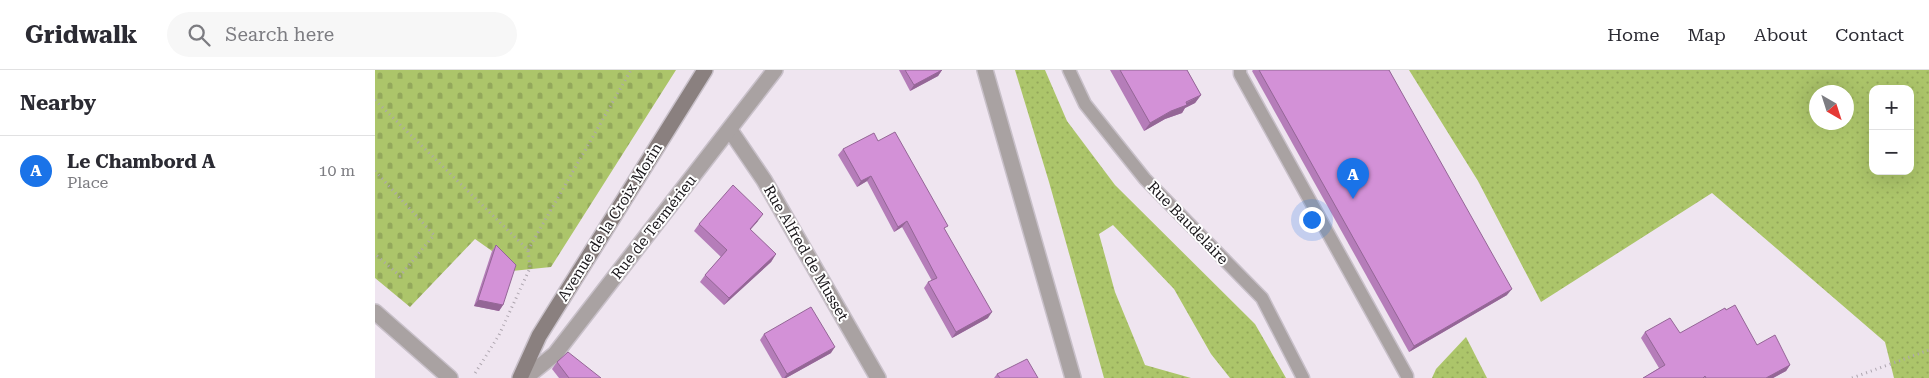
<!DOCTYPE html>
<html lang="en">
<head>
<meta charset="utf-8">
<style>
  body { margin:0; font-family:"Roboto Serif",serif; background:#f7f7f7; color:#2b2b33 }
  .controls { position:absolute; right:15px; top:15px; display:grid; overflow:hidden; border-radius:10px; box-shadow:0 5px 20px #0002 }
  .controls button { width:45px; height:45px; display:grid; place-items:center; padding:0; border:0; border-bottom:1px solid #e1e1e2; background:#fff; color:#2b2b33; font:25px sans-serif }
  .compass { position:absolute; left:1434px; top:15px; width:45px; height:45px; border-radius:50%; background:#fff; box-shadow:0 5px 20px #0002; rotate:141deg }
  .you { position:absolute; left:936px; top:149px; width:18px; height:18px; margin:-12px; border:4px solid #fff; border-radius:50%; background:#1a73e8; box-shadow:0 0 0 8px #1a73e833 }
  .badge { display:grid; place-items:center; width:32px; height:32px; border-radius:50%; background:#1a73e8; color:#fff; font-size:16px; font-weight:700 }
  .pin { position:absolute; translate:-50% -41px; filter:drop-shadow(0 1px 2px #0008) }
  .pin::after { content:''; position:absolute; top:26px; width:18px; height:15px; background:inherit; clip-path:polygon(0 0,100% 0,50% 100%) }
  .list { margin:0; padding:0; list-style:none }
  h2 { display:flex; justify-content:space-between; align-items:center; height:65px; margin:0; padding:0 20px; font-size:21px }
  h2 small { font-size:16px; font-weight:400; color:#7c7c81 }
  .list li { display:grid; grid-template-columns:32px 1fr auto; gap:15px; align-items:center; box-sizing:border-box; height:70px; padding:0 20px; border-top:1px solid #e1e1e2 }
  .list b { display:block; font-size:19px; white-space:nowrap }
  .list p { margin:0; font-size:16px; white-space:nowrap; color:#7c7c81 }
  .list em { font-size:16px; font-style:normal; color:#7c7c81 }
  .icon { flex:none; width:28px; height:28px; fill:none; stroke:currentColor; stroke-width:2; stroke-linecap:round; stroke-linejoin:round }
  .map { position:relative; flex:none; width:1554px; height:308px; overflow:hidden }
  header { display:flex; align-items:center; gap:30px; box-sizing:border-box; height:70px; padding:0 25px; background:#fff; border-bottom:1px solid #e1e1e2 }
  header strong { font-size:24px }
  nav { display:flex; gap:28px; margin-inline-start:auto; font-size:18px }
  .search { width:350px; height:45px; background:#f7f7f7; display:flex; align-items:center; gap:12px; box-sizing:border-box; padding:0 18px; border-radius:28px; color:#7c7c81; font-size:19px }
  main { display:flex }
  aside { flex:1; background:#fff }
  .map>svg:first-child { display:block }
  .grass { fill:url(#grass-dots); fill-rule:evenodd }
  .cemetery { fill:url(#cemetery-stones) }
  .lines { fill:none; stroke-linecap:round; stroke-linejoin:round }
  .service-casing { stroke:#c8c0c9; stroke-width:15 }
  .minor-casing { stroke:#c8c0c9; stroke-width:18 }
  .secondary-casing { stroke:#c8c0c9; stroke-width:18 }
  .path { stroke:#aea6af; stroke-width:3; stroke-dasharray:1 4; stroke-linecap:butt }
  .service { stroke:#a9a2a2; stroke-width:12 }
  .minor { stroke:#a9a2a2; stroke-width:15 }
  .secondary { stroke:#8a807f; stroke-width:15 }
  .wall { fill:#b57db9 }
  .shaded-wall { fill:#946696 }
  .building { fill:#d391d7; stroke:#946696 }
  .labels { text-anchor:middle; stroke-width:4; stroke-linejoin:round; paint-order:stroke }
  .street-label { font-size:15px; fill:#181519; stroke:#fff }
</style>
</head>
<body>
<header>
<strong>Gridwalk</strong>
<div class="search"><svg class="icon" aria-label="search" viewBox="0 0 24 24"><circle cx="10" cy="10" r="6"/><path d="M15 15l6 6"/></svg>Search here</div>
<nav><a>Home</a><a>Map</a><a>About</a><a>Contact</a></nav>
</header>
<main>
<aside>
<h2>Nearby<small></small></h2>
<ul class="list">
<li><span class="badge">A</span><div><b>Le Chambord A</b><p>Place</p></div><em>10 m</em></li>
</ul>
</aside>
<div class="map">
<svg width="1554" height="308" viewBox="0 0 1554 308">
  <defs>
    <pattern id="grass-dots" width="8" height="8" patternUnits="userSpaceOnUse" patternTransform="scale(1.25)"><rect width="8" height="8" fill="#acc56a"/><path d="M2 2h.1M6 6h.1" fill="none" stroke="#93a85b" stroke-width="1.8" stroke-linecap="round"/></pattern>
    <pattern id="cemetery-stones" width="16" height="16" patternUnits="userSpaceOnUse" patternTransform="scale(1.25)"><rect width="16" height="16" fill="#acc56a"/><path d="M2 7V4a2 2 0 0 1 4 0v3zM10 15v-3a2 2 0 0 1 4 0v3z" fill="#93a85b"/></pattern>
  </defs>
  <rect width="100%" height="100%" fill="#efe5f0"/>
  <g class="grass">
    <polygon points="640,0 670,0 692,51 740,115 880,254 911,308 855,308 836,284 799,219 738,155 724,164 740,222 770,295 816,308 729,308 674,112"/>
    <path d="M 1034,0 L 1554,0 L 1554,308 L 1519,308 L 1510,272 L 1337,123 L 1166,232 L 1103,111 ZM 1498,19 L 1535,19 L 1535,101 L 1498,101 ZM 1472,22 L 1472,52 L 1442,52 L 1442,22 Z"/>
    <polygon points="1091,267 1112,308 1057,308 1061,299"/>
  </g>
  <polygon class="cemetery" points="0,0 301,0 176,197 137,201 117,181 100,169 35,237 0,208"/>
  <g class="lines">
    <g class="service-casing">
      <g id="service">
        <polyline points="694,0 710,34 770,109 887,228 928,308"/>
        <polyline points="865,0 865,4 1032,306 1032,308"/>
      </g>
    </g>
    <g class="minor-casing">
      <g id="minor">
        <polyline points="610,0 698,308"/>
        <polyline points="355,60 389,110 503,308"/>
        <polyline points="0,242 75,308"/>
        <polyline points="150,308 180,284 400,0"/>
      </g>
    </g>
    <g class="secondary-casing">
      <polyline id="secondary" points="145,308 164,266 330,0"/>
    </g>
    <g class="path">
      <polyline points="0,30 153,180 155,198 124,265 99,305"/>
      <polyline points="0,101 59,165 25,206 0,184"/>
      <polyline points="153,180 256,0"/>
      <polyline points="1477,308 1554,280"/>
    </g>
    <use href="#service" class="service"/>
    <use href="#minor" class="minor"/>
    <use href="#secondary" class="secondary"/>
  </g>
  <g class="wall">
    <polygon points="524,0 567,0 563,6 535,21"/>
    <polygon points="735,0 812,0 826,25 820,33 810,38 807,43 790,49 769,61"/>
    <polygon points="878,0 1014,0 1132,225 1034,282 877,1"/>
    <polygon points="503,71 570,160 613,248 577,268 549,218 553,212 557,211 527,157 519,162 492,111 482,117 463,85 468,79"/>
    <polygon points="383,151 375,160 401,184 396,192 349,235 325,212 330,205 346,187 319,161 324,154"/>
    <polygon points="121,175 128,235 124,241 99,236 117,181"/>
    <polygon points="1270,262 1305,263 1382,275 1415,295 1411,301 1398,308 1268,308 1284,298 1266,268"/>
    <polygon points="389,264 456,283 411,308 407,308 385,270"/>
    <polygon points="182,292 226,308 184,308 177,299"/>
    <polygon points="622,304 663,308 619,308"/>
  </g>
  <g class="shaded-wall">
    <polygon points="567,0 563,6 535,21 539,15"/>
    <polygon points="826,25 820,33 810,38 807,43 790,49 769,61 775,53"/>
    <polygon points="496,106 492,111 482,117 486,111"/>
    <polygon points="388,144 383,151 369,167 375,159"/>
    <polygon points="532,151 527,157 519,162 523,157"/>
    <polygon points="401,184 396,192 349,235 354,228"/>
    <polygon points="1137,219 1132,225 1034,282 1039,276"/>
    <polygon points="103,230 128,235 124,241 99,236"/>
    <polygon points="617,242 613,248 577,268 581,262"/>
    <polygon points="460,277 456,283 411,308 409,308 412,304"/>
    <polygon points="1415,295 1411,301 1398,308 1391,308"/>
  </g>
  <g class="building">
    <polygon points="530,0 567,0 539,15"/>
    <polygon points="745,0 812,0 826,25 811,32 812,35 796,41 775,53"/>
    <polygon points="884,0 1014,0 1137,219 1039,276"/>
    <polygon points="520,62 573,156 569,158 617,242 581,262 553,212 562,208 532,151 523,157 496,106 486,111 468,79 499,63 503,71"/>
    <polygon points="358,115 388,144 375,159 401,184 354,228 330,205 352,180 324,154"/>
    <polygon points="121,175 141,195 128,235 103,230"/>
    <polygon points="1360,235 1382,275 1400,265 1415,295 1391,308 1331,308 1330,306 1328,308 1268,308 1290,295 1270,262 1295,248 1305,263 1350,238 1351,240"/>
    <polygon points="436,237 460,277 412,304 389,264"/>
    <polygon points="193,282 226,308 194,308 182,292"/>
    <polygon points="652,289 663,308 625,308 622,304"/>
  </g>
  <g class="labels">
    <g class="street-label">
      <text transform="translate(235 152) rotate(-58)" y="5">Avenue de la Croix Morin</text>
      <text transform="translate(813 153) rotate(46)" y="5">Rue Baudelaire</text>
      <text transform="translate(279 157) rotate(-52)" y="5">Rue de Termérieu</text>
      <text transform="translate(431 183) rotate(60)" y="5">Rue Alfred de Musset</text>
    </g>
  </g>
</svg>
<div class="controls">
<button>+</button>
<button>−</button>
</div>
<svg class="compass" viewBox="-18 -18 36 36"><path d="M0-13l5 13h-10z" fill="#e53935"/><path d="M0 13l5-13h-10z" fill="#7c7c81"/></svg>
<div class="you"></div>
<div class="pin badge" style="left:978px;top:129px">A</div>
</div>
</main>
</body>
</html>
